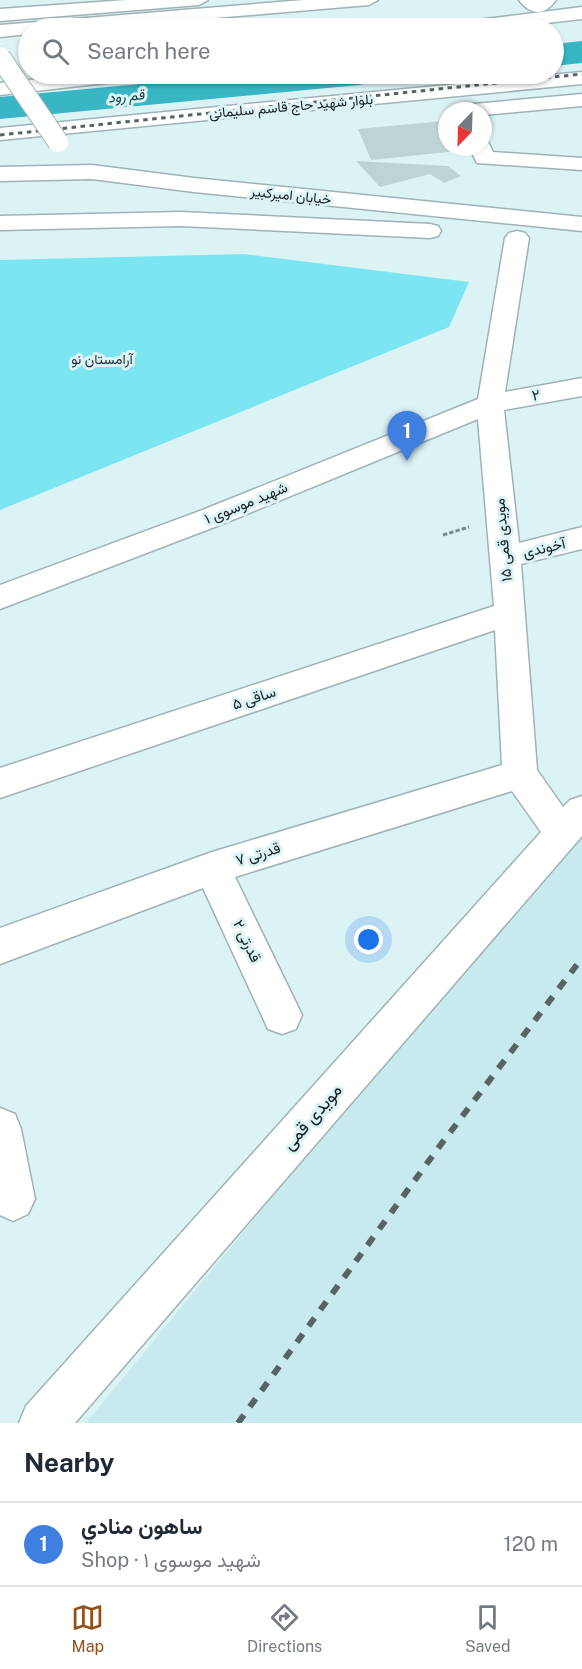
<!DOCTYPE html>
<html lang="en">
<head>
<meta charset="utf-8">
<style>
  body { margin:0; font-family:"Public Sans",Vazirmatn,sans-serif; background:#f6f6f7; color:#1f2937 }
  .compass { position:absolute; left:438px; top:102px; width:54px; height:54px; border-radius:50%; background:#fff; box-shadow:0 2px 4px #0004; rotate:203deg }
  .you { position:absolute; left:369px; top:940px; width:21px; height:21px; margin:-15px; border:4px solid #fff; border-radius:50%; background:#1a73e8; box-shadow:0 0 0 9px #1a73e833 }
  .badge { display:grid; place-items:center; width:39px; height:39px; border-radius:50%; background:#91501a; color:#fff; font-size:20px; font-weight:700 }
  .pin { position:absolute; translate:-50% -50px; filter:drop-shadow(0 2px 3px #0008) }
  .pin::after { content:''; position:absolute; top:32px; width:21px; height:18px; background:inherit; clip-path:polygon(0 0,100% 0,50% 100%) }
  .list { margin:0; padding:0; list-style:none }
  h2 { display:flex; justify-content:space-between; align-items:center; height:78px; margin:0; padding:0 24px; font-size:26px }
  h2 small { font-size:20px; font-weight:400; color:#747a83 }
  .list li { display:grid; grid-template-columns:39px 1fr auto; gap:18px; align-items:center; box-sizing:border-box; height:84px; padding:0 24px; border-top:2px solid #e0e1e3 }
  .list b { display:block; font-size:22px; white-space:nowrap }
  .list p { margin:0; font-size:20px; white-space:nowrap; color:#747a83 }
  .list em { font-size:20px; font-style:normal; color:#747a83 }
  .icon { flex:none; width:33px; height:33px; fill:none; stroke:currentColor; stroke-width:2; stroke-linecap:round; stroke-linejoin:round }
  .map { position:relative; flex:none; width:582px; height:1423px; overflow:hidden }
  .search { position:absolute; background:#fff; box-shadow:0 2px 4px #0004; left:18px; right:18px; top:18px; height:66px; display:flex; align-items:center; gap:15px; box-sizing:border-box; padding:0 21px; border-radius:33px; color:#747a83; font-size:22px }
  .sheet { height:162px; background:#fff }
  nav { display:flex; justify-content:space-around; align-items:center; box-sizing:border-box; height:84px; border-top:2px solid #e0e1e3; background:#fff; font-size:16px; color:#747a83 }
  nav a { display:grid; justify-items:center; gap:3px }
  nav .on { color:#91501a }
  .map>svg:first-child { display:block }
  .built { fill:#c8e9ed }
  .green { fill:#7ce5f2 }
  .lines { fill:none; stroke-linecap:round; stroke-linejoin:round }
  .river { fill:#38b6c4; fill-rule:evenodd }
  .building { fill:#bdd3d6 }
  .minor-casing { stroke:#9eb3b6; stroke-width:3 }
  .major-casing { stroke:#9eb3b6; stroke-width:3 }
  .path { stroke:#7b8b8d; stroke-width:3; stroke-dasharray:4.5 2; stroke-linecap:butt }
  .minor { fill:#fff; fill-rule:evenodd }
  .major { fill:#fff; fill-rule:evenodd }
  .rail-far1 { stroke:#576365; stroke-width:3; stroke-dasharray:4.5 4.5; stroke-linecap:butt }
  .rail { stroke:#576365; stroke-width:6; stroke-dasharray:10 10; stroke-linecap:butt }
  .major-bridge-casing { stroke:#9eb3b6; stroke-width:22; stroke-linecap:butt }
  .major-bridge { stroke:#fff; stroke-width:20 }
  .labels { text-anchor:middle; stroke-width:6; stroke-linejoin:round; paint-order:stroke }
  .far-water-label { font-size:14px; font-style:italic; fill:#003a40; stroke:#dcf3f6 }
  .far-street-label { font-size:14px; fill:#171f20; stroke:#dcf3f6 }
  .far-park-label { font-size:14px; fill:#1c3134; stroke:#dcf3f6 }
  .street-label { font-size:15px; fill:#171f20; stroke:#dcf3f6 }
  .near-street-label { font-size:18px; fill:#171f20; stroke:#dcf3f6 }
</style>
</head>
<body>
<div class="map">
<svg width="582" height="1423" viewBox="0 0 582 1423">
  <rect width="100%" height="100%" fill="#dcf3f6"/>
  <polygon class="built" points="582,838 582,1423 86,1423 488,934"/>
  <polygon class="green" points="243,254 469,282 449,327 0,510 0,260"/>
  <g class="lines">
    <g class="river">
      <polygon points="582,41 582,63 554,66 554,44"/>
      <polygon points="247,74 377,74 372,82 359,85 0,119 0,97"/>
    </g>
  </g>
  <g class="building">
    <polygon points="443,121 447,129 447,147 456,147 458,151 371,160 358,129"/>
    <polygon points="356,161 448,166 461,176 444,183 430,174 380,187"/>
  </g>
  <g class="lines">
    <g class="minor-casing">
      <g id="minor">
        <polygon points="304,0 378,0 369,5 96,28 28,28 28,34 0,37 0,25"/>
        <path d="M 519,0 L 556,0 C 545,16 531,16 519,0 Z"/>
        <polygon points="582,94 582,106 483,115 483,111 453,111 456,107 463,105"/>
        <polygon points="483,141 488,142 493,152 582,158 582,170 477,163 469,147 483,147"/>
        <polygon points="517,231 525,233 529,238 505,392 582,378 582,396 504,410 519,543 582,527 582,549 521,564 537,770 563,807 570,800 582,796 582,836 75,1423 19,1423 26,1406 541,832 512,791 235,877 302,1015 296,1029 282,1034 268,1029 203,888 0,964 0,928 212,852 502,765 495,630 0,798 0,768 494,606 478,419 225,523 0,609 0,585 205,509 478,399 505,238 509,233"/>
        <polygon points="0,1108 15,1114 21,1129 35,1199 28,1214 13,1221 0,1215"/>
      </g>
    </g>
    <g class="major-casing">
      <g id="major">
        <polygon points="126,0 208,0 199,5 0,21 0,9"/>
        <polygon points="582,7 582,19 503,28 453,28 462,22"/>
        <polygon points="582,72 582,84 0,140 0,128"/>
        <polygon points="84,74 142,74 132,80 0,95 0,83"/>
        <polygon points="92,165 194,178 582,217 582,231 194,192 92,179 0,181 0,167"/>
        <polygon points="181,212 430,224 438,226 441,231 438,236 430,238 181,226 0,230 0,216"/>
      </g>
    </g>
    <polyline class="path" points="443,535 469,527"/>
    <use href="#minor" class="minor"/>
    <use href="#major" class="major"/>
    <polyline class="rail-far1" points="0,135 582,74"/>
    <polyline class="rail" points="238,1423 439,1147 582,958"/>
    <g class="major-bridge-casing">
      <polyline id="major-bridge" points="0,57 58,142"/>
    </g>
    <use href="#major-bridge" class="major-bridge"/>
  </g>
  <g class="labels">
    <g class="far-water-label">
      <text transform="translate(126 96) rotate(-6)" y="5">قم رود</text>
    </g>
    <g class="far-street-label">
      <text transform="translate(291 106) rotate(-5)" y="5">بلوار شهید حاج قاسم سلیمانی</text>
      <text transform="translate(291 195) rotate(6)" y="5">خیابان امیرکبیر</text>
    </g>
    <g class="far-park-label">
      <text x="102" y="364">آرامستان نو</text>
    </g>
    <g class="street-label">
      <text transform="translate(536 395) rotate(-11)" y="5">۲</text>
      <text transform="translate(246 503) rotate(-22)" y="5">شهید موسوی ۱</text>
      <text transform="translate(503 540) rotate(-95)" y="5">مویدی قمی ۱۵</text>
      <text transform="translate(544 548) rotate(-13)" y="5">آخوندی</text>
      <text transform="translate(254 698) rotate(-18)" y="5">ساقی ۵</text>
      <text transform="translate(258 854) rotate(-17)" y="5">قدرتی ۷</text>
      <text transform="translate(247 941) rotate(64)" y="5">قدرتی ۲</text>
    </g>
    <g class="near-street-label">
      <text transform="translate(312 1117) rotate(-49)" y="6">مویدی قمی</text>
    </g>
  </g>
</svg>
<svg class="compass" viewBox="-18 -18 36 36"><path d="M0-13l5 13h-10z" fill="#e53935"/><path d="M0 13l5-13h-10z" fill="#747a83"/></svg>
<div class="you"></div>
<div class="pin badge" style="left:407px;top:461px;background:#3f7fe0">1</div>
<div class="search"><svg class="icon" aria-label="search" viewBox="0 0 24 24"><circle cx="10" cy="10" r="6"/><path d="M15 15l6 6"/></svg>Search here</div>
</div>
<section class="sheet">
<h2>Nearby<small></small></h2>
<ul class="list">
<li><span class="badge" style="background:#3f7fe0">1</span><div><b>ساهون منادي</b><p>Shop · شهید موسوی ۱</p></div><em>120 m</em></li>
</ul>
</section>
<nav>
<a class="on"><svg class="icon" aria-label="map" viewBox="0 0 24 24"><path d="M3 6l6-2 6 2 6-2v14l-6 2-6-2-6 2zM9 4v14M15 6v14"/></svg>Map</a>
<a><svg class="icon" aria-label="directions" viewBox="0 0 24 24"><path d="M12 3l9 9-9 9-9-9zM9 14v-3h6M13 9l2 2-2 2"/></svg>Directions</a>
<a><svg class="icon" aria-label="saved" viewBox="0 0 24 24"><path d="M7 4h10v16l-5-4-5 4z"/></svg>Saved</a>
</nav>
</body>
</html>
